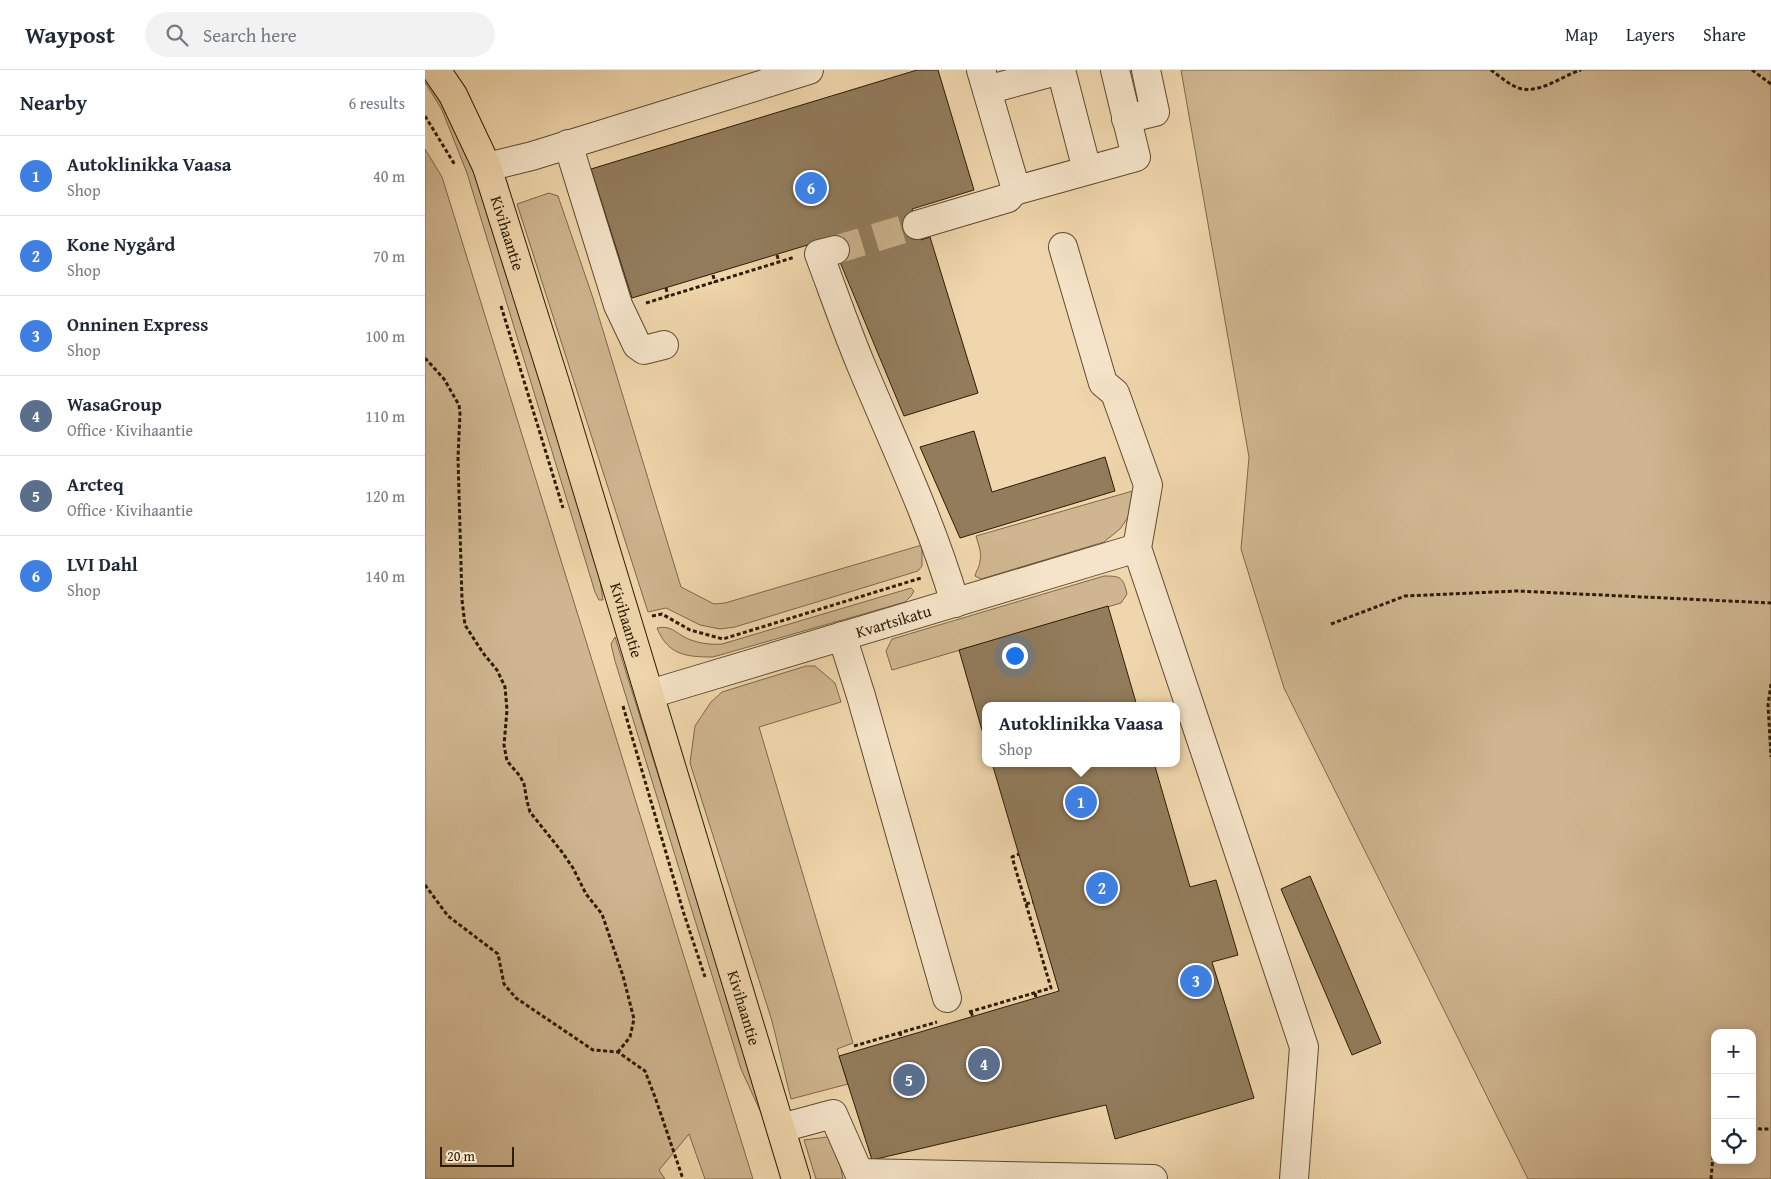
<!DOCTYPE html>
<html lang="en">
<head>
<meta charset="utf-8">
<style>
  body { margin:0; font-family:"Gentium Book Plus",serif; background:#f2f2f3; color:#1f2937 }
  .controls { position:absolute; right:15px; bottom:15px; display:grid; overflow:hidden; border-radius:10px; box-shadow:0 2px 12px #0003 }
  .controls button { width:45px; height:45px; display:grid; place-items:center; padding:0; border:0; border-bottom:1px solid #e0e1e3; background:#fff; color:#1f2937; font:25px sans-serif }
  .scale { position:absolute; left:15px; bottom:12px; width:74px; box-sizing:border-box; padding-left:5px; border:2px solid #2c1b05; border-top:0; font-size:14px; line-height:18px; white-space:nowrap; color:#2c1b05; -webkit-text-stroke:4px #f5e4c9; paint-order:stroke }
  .you { position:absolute; left:589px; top:585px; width:18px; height:18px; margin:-12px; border:4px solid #fff; border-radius:50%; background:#1a73e8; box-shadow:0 0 0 8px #1a73e833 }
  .badge { display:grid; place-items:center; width:32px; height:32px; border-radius:50%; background:#8f2418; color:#fff; font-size:16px; font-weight:700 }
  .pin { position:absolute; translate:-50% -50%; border:2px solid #fff; box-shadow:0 1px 5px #0006 }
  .popup { position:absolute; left:557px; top:632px; width:198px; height:65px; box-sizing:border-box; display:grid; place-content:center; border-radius:10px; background:#fff; filter:drop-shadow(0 1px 4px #0005); font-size:16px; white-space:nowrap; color:#747a83 }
  .popup b { font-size:19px; color:#1f2937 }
  .popup::after { content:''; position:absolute; left:50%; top:100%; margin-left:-10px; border:10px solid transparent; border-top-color:#fff }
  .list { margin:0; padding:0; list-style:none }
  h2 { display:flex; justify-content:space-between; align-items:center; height:65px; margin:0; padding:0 20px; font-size:21px }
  h2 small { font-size:16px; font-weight:400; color:#747a83 }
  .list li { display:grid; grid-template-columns:32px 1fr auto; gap:15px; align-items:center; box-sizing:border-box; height:80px; padding:0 20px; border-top:1px solid #e0e1e3 }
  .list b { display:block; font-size:19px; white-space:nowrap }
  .list p { margin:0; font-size:16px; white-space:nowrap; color:#747a83 }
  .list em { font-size:16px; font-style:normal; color:#747a83 }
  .icon { flex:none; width:28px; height:28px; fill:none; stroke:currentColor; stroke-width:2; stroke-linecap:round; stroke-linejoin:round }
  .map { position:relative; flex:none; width:1346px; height:1109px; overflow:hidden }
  header { display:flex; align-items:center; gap:30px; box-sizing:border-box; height:70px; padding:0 25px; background:#fff; border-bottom:1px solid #e0e1e3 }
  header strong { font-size:24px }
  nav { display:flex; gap:28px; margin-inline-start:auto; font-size:18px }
  .search { width:350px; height:45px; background:#f2f2f3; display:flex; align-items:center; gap:12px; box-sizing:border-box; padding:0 18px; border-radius:28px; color:#747a83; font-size:19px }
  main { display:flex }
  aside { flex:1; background:#fff }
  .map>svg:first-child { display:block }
  .green { fill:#cfb690; stroke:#7e684a; fill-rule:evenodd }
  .building { fill:#927c5c; stroke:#2c1b05 }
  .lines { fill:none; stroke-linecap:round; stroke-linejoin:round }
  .minor-tunnel { stroke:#c9b18b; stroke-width:28; stroke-dasharray:28 14; stroke-linecap:butt }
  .minor-casing { stroke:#5d4a2f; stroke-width:30 }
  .major-casing { stroke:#2c1b05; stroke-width:30 }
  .path { stroke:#2c1b05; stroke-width:3; stroke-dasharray:4 2.5; stroke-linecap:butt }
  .minor { stroke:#f5e4c9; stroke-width:28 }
  .major { stroke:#f0d6ac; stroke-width:28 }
  .labels { text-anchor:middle; stroke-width:4; stroke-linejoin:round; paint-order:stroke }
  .street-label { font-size:16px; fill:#2c1b05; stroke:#f5e4c9 }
</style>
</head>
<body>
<header>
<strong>Waypost</strong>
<div class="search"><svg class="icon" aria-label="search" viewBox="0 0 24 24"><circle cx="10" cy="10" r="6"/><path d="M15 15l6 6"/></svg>Search here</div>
<nav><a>Map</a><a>Layers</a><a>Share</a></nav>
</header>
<main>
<aside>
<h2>Nearby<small>6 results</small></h2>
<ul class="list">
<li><span class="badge" style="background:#3f7fe0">1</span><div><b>Autoklinikka Vaasa</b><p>Shop</p></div><em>40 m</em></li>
<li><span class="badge" style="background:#3f7fe0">2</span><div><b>Kone Nygård</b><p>Shop</p></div><em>70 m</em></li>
<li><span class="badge" style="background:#3f7fe0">3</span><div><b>Onninen Express</b><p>Shop</p></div><em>100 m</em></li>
<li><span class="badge" style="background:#5c6f8a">4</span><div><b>WasaGroup</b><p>Office · Kivihaantie</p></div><em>110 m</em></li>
<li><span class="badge" style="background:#5c6f8a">5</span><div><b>Arcteq</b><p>Office · Kivihaantie</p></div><em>120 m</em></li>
<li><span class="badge" style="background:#3f7fe0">6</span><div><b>LVI Dahl</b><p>Shop</p></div><em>140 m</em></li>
</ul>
</aside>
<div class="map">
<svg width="1346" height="1109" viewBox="0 0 1346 1109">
  <rect width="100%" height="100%" fill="#f0d6ac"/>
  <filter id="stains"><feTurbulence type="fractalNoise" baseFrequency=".004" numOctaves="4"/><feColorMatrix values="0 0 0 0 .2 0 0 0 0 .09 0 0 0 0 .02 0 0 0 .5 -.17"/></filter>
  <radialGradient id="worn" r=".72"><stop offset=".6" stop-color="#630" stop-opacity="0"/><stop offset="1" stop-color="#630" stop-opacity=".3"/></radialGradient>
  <g class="green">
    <polygon points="0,0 52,101 175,510 178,530 174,530 170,522 42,103 17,40 0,12"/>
    <path d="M 756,0 L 1346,0 L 1346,1109 L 1103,1109 L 859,618 L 816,479 L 824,387 ZM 1290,963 L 1327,963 L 1327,1090 L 1290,1090 Z"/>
    <polygon points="0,79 17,107 328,1109 280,1109 264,1064 234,1100 240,1109 0,1109"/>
    <polygon points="124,123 133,126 169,231 256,517 289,534 300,533 497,475 497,496 493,501 310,557 295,559 275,555 241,538 223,542 92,134"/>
    <path d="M 711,420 L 709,439 L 695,459 L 679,472 L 556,509 L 550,506 C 551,501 555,496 555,491 C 557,482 553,474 551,466 Z"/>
    <path d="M 679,506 C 696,506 698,507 702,524 L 696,533 L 467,600 L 461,581 L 467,569 Z"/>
    <path d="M 486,518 L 489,521 L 486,526 L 480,532 L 288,587 C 261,587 243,585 232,558 C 245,555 250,562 261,568 C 272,573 285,575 297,574 Z"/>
    <polygon points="190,567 325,998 338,1047 316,999 190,591 186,574"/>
    <polygon points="381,596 390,596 410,613 416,632 334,657 428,973 412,979 423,1014 366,1029 347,951 265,693 270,656 286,632 297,622"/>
    <polygon points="402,1067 411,1075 418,1109 391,1109 379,1070"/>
  </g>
  <g class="building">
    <polygon points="492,0 513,0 549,120 487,139 496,170 505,167 553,323 479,346 410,180 386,174 207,228 166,99"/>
    <polygon points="549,361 567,422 680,387 690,421 535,468 495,377"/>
    <polygon points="683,536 712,636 561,636 561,674 534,580"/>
    <polygon points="567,693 729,693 765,817 791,810 813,885 787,892 829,1028 690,1069 681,1035 447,1090 414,986 634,921"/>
    <polygon points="885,806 956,973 927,985 856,819"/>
  </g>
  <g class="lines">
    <polyline class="minor-tunnel" points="410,180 492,155"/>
    <g class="minor-casing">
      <g id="minor">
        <polyline points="636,0 662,100"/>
        <polyline points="562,20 635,0"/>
        <polyline points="701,49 730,42 721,0"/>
        <polyline points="143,74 193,235 212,275 219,280 239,275"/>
        <polyline points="62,97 107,86 384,0"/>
        <polyline points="589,121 711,87 690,0"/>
        <polyline points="492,155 583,128 589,121 590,116 556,0"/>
        <polyline points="638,177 678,313 690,323 723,415 712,478 879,977 869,1109"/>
        <path d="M 410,180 L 394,184 C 408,221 421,259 436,295 C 469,374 506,451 530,533"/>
        <polyline points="417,566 436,626 522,928"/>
        <path id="s1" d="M 225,624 L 712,478"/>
        <polyline points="356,1058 408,1044 434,1103 728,1109"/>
      </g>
    </g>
    <g class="major-casing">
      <g id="major">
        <path id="s2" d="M 11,0 L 28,25 L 62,97 L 131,316 L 371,1109"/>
      </g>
    </g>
    <g class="path">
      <path d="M 1066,0 C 1073,5 1081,12 1089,16 C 1110,28 1136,6 1156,0"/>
      <polyline points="1327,0 1346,14"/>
      <polyline points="0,46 30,95"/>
      <polyline points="352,185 354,192"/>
      <polyline points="288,205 290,213"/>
      <polyline points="241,218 243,226"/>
      <polyline points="221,233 370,187"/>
      <polyline points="76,236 138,438"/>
      <polyline points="0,288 19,309 34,335 35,343 33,388 37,530 40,555 58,583 72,600 80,617 82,640 79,675 82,691 95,706 99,714 102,731 105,742 137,782 148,798 161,824 177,844 198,906 209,949 205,967 193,982"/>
      <polyline points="227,546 237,544 265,560 298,569 496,508"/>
      <polyline points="906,554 980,526 1092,521 1346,533"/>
      <polyline points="1346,614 1343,635 1346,687"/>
      <polyline points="198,636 259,844 280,907"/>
      <polyline points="0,815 23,846 73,884 79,914 91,928 168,980 193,982 220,1001 230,1027 258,1109"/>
      <polyline points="601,834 608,832"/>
      <polyline points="610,923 611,928"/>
      <polyline points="544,942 626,918 587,787 594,784"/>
      <polyline points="546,942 548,947"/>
      <polyline points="475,962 476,968"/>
      <polyline points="429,976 512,952"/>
      <polyline points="1327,1056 1335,1059 1346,1059"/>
      <polyline points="1286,1109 1290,1063"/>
    </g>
    <use href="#minor" class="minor"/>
    <use href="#major" class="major"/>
  </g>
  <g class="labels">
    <g class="street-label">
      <text dy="6" stroke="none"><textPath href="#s2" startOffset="179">Kivihaantie</textPath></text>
      <text dy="6" stroke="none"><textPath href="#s2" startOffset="584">Kivihaantie</textPath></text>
      <text dy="6" stroke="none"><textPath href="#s1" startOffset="254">Kvartsikatu</textPath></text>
      <text dy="6" stroke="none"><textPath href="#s2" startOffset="989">Kivihaantie</textPath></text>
    </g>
  </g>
  <rect width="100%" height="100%" filter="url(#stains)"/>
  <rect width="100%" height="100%" fill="url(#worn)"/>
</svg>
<div class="controls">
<button>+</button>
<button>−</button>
<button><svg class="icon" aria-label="locate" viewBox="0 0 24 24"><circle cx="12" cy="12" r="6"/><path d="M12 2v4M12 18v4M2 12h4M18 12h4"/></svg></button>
</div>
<div class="scale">20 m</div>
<div class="you"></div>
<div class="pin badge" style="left:656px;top:732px;background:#3f7fe0">1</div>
<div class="popup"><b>Autoklinikka Vaasa</b>Shop</div>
<div class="pin badge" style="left:677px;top:818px;background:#3f7fe0">2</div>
<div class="pin badge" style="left:771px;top:911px;background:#3f7fe0">3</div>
<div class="pin badge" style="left:559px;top:994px;background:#5c6f8a">4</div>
<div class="pin badge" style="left:484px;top:1010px;background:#5c6f8a">5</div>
<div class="pin badge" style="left:386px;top:118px;background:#3f7fe0">6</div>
</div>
</main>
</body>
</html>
